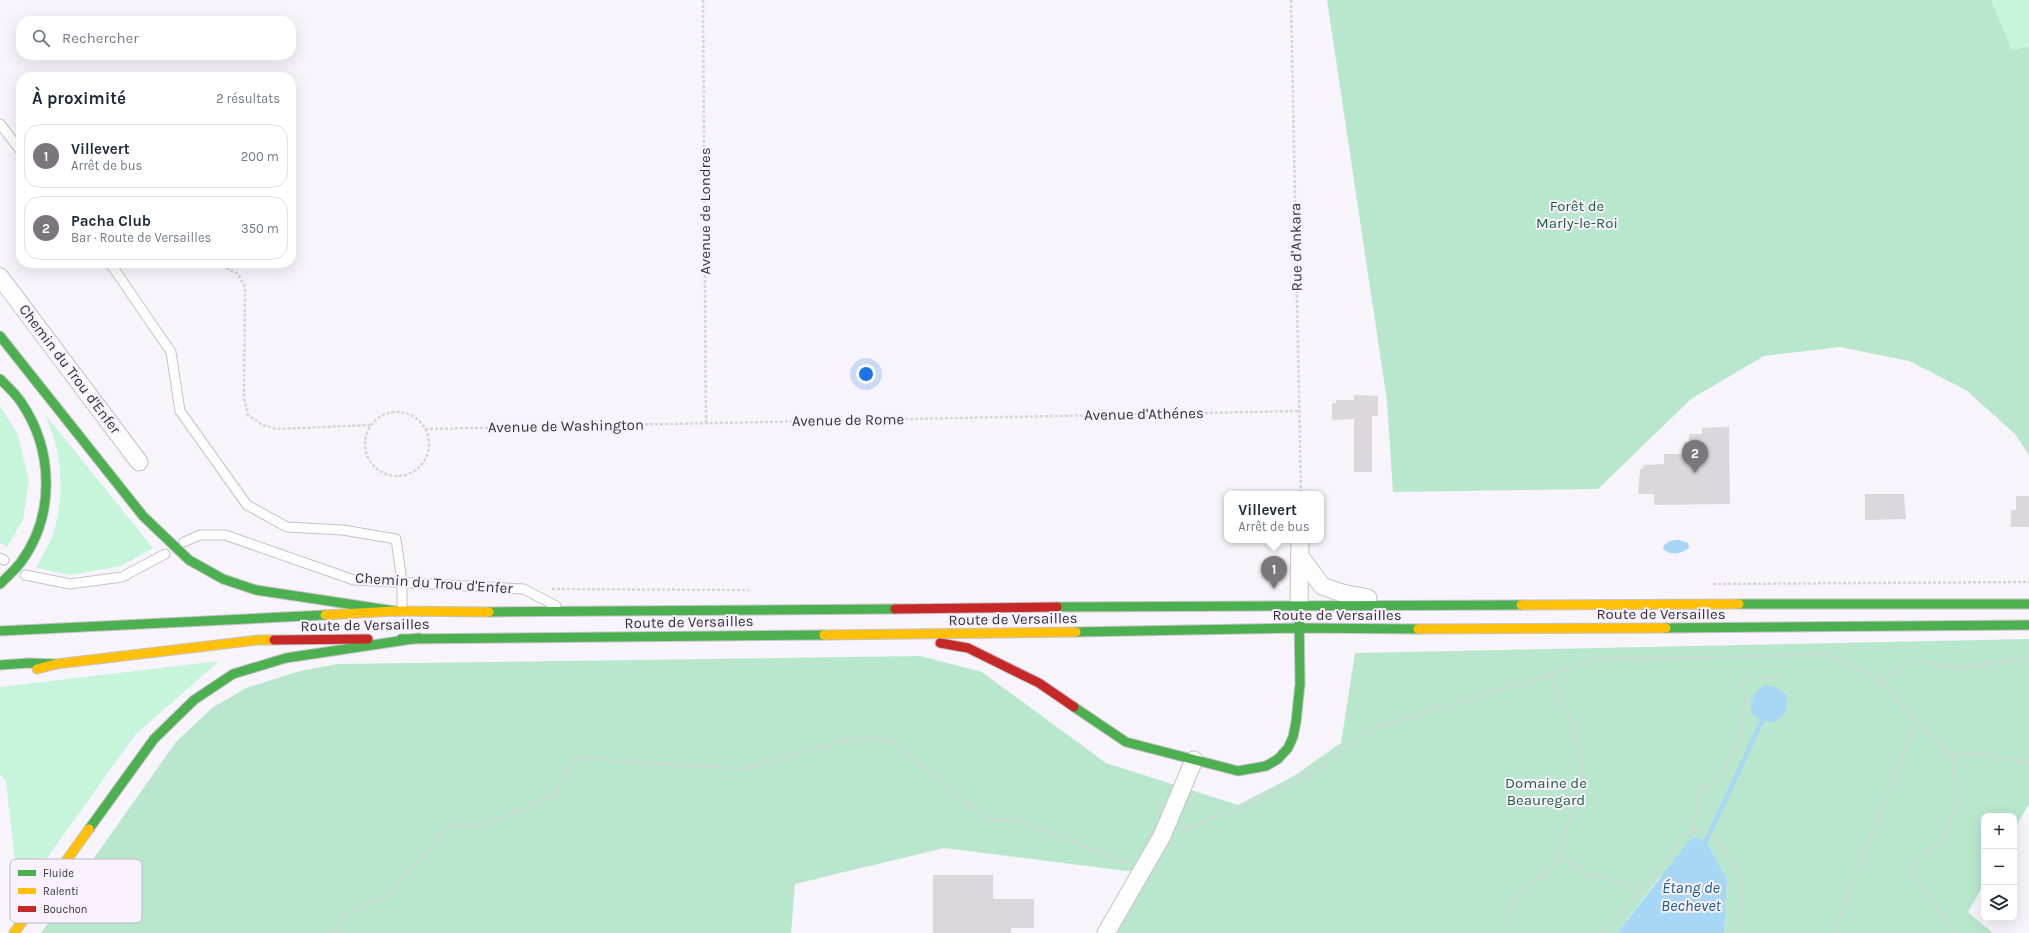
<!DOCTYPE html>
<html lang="fr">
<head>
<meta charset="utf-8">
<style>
  body { margin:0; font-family:Karla,sans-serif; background:#f6f6f7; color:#1f2937 }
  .controls { position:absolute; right:12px; bottom:12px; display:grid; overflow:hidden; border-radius:8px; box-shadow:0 4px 16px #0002 }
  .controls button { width:36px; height:36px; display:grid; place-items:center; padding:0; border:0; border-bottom:1px solid #e0e1e3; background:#fff; color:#1f2937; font:20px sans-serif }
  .you { position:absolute; left:866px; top:374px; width:14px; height:14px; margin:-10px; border:3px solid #fff; border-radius:50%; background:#1a73e8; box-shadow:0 0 0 6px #1a73e833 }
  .badge { display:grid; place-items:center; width:26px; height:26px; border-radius:50%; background:#7a767c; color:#fff; font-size:13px; font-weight:700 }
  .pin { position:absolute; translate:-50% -33px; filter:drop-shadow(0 1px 2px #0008) }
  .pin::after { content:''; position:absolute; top:21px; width:14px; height:12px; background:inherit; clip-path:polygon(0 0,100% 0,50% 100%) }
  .popup { position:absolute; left:1224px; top:491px; width:100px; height:52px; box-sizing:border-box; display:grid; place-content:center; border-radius:8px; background:#fff; filter:drop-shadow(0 1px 3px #0005); font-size:13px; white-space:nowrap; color:#747a83 }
  .popup b { font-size:15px; color:#1f2937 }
  .popup::after { content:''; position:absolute; left:50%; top:100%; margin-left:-8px; border:8px solid transparent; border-top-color:#fff }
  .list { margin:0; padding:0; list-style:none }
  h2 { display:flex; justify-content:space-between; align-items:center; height:52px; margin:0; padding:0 16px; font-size:17px }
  h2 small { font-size:13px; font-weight:400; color:#747a83 }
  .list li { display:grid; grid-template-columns:26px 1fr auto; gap:12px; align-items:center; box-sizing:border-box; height:64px; margin:0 8px 8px; padding:0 8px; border:1px solid #e0e1e3; border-radius:16px }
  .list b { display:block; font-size:15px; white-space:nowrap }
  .list p { margin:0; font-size:13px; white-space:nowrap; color:#747a83 }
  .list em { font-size:13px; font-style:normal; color:#747a83 }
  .icon { flex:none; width:22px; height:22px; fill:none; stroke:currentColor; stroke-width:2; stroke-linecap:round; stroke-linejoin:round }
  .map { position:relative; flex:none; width:2029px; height:933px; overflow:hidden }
  .search { position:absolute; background:#fff; box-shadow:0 4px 16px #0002; left:16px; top:16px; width:280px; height:44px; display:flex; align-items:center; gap:10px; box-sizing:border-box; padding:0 14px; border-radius:16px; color:#747a83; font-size:15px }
  .panel { position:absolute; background:#fff; box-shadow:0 4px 16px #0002; left:16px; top:72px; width:280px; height:196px; border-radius:16px }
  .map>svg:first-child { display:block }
  .green { fill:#c6f5db }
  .forest { fill:#b8e7ce }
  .water { fill:#a8d7f6 }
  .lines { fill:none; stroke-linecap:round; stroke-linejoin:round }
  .stream { stroke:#a8d7f6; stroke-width:4.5 }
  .building { fill:#dbd7dd }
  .lane-casing { stroke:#c6c2c8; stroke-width:11 }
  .street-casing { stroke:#c6c2c8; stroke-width:19 }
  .fast-casing { stroke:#c6c2c8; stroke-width:11 }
  .slow-casing { stroke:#c6c2c8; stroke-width:11 }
  .jam-casing { stroke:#c6c2c8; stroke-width:11 }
  .path { stroke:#d5d4d6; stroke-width:2.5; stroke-dasharray:3 2; stroke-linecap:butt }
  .lane { stroke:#fefdfe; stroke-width:9 }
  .street { stroke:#fefdfe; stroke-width:17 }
  .fast { stroke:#4caf50; stroke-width:9 }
  .slow { stroke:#ffc107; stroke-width:9 }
  .jam { stroke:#c62828; stroke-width:9 }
  .labels { text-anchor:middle; stroke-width:4; stroke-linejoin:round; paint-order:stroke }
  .park-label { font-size:15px; fill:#1d5e3d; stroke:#f9f1fe }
  .street-label { font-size:15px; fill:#363238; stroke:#f9f1fe }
  .water-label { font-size:16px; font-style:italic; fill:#185d7f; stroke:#f9f1fe }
  .key { fill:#f9f1fe; stroke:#beb8c3; stroke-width:1 }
  .key-label { font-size:11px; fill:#363238 }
</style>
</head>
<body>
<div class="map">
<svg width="2029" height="933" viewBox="0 0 2029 933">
  <rect width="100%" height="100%" fill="#f8f4fb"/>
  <g class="green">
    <polygon points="1991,0 2029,0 2029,47 2012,50"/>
    <polygon points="0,406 18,435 29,481 23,520 7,547 0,543"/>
    <path d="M 44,413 L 153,548 L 121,566 L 71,575 L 36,568 C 42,556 50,544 54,531 C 65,494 62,448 44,413 Z"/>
    <polygon points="219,661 135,735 19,897 6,781 0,774 0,687"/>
  </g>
  <g class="forest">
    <polygon points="1327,0 1991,0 2012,50 2029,47 2029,455 2015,434 1966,390 1909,361 1840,347 1764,356 1691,399 1598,489 1393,492 1387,401"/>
    <polygon points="2029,639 2029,804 2014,830 2014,816 1984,816 1984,884 1968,912 1993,933 1724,933 1727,879 1706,841 1659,878 1617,933 1113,933 1143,873 944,848 795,884 791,933 41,933 176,742 212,708 246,688 300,671 338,664 920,656 982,672 1106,763 1238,805 1294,776 1341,743 1355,653"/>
  </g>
  <g class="water">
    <path d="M 1679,540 L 1688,543 L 1689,548 C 1681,554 1671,556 1663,549 C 1664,541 1673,540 1679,540 Z"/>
    <path d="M 1764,685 L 1778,688 L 1787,695 L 1786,712 L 1776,722 L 1762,721 L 1752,714 C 1749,701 1753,693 1764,685 Z"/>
    <polygon points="1695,837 1706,841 1727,879 1724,933 1617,933 1689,841"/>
  </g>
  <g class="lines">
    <polyline class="stream" points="1706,841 1762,721"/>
  </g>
  <g class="building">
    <polygon points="1354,395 1378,396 1378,416 1372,416 1372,472 1354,472 1354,419 1332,420 1332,403 1336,403 1336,400 1354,400"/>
    <polygon points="1729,427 1730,504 1654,505 1654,494 1638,494 1640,470 1645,465 1664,464 1664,454 1684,454 1684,442 1689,442 1689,434 1702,434 1702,428"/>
    <polygon points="1865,494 1904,494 1906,519 1865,520"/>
    <polygon points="2016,496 2029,496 2029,527 2011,527 2011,510 2016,510"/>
    <polygon points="933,875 993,875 993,899 1034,899 1034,928 1011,928 1011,933 933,933"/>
  </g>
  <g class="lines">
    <g class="lane-casing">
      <g id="lane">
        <polyline points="0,124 21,151"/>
        <polyline points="110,263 171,352 180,411 247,505 287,527 343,530 396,539 402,582 402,611"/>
        <polyline points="184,542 200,535 225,535 354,580 524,589 556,606"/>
        <polyline points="0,558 4,560"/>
        <polyline points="25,575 70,584 122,577 165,554"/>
      </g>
    </g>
    <g class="street-casing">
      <g id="street">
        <polyline points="0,277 139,462"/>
        <polyline points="1300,556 1322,586 1342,593 1368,598"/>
        <polyline points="1299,605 1300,540"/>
        <polyline points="1106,933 1162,836 1194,760"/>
      </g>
    </g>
    <g class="fast-casing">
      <g id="fast">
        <polyline points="0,336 143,516 189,560 223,579 256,590 395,611"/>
        <path d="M 0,379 C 7,386 15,393 21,402 C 53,449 56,514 21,562 C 15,570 7,577 0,584"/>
        <polyline points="1739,604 2029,604"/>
        <polyline points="1057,607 1521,605"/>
        <polyline points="489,612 895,609"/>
        <polyline points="1666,628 2029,625"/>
        <polyline points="0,631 325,615"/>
        <polyline points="1076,632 1299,628 1418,629"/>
        <polyline points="401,639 824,635"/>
        <polyline points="0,665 29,663 56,664"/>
        <polyline points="1074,707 1126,742 1238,771 1266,766 1278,759 1288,748 1293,737 1296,722 1300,684 1299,613"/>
        <polyline points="89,829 154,739 194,700 233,674 286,658 419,638"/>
      </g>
    </g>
    <g class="slow-casing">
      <g id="slow">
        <polyline points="1521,605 1739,604"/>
        <polyline points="325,615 395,611 489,612"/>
        <polyline points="1418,629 1666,628"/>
        <polyline points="824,635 1076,632"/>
        <polyline points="37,669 56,664 258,640 274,640"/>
        <polyline points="14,933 89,829"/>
      </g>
    </g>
    <g class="jam-casing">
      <g id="jam">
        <polyline points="895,609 1057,607"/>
        <polyline points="274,640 368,639"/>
        <polyline points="940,643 968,648 1039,683 1074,707"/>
      </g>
    </g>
    <g class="path">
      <polyline points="703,0 706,423"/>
      <polyline points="1291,0 1301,494"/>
      <polyline points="226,263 226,268 238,274 245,287 244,398 248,415 262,425 277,429 370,425"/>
      <circle cx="397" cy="444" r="32"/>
      <polyline points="425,429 1299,411"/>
      <polyline points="1713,584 2029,582"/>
      <polyline points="552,589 749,590"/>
      <polyline points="1881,683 1911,661 1960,668 2029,658"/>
      <polyline points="1952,757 1968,752 2029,763"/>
      <polyline points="1694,830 1699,789 1720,778 1742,733 1742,714 1746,697 1741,685 1750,678 1780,678"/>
      <polyline points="1182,832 1188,827 1236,810 1308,776 1371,729 1549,675 1591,659 1827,655 1873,675 1952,757 1956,805 1944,839 1917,859 1912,874 1955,933"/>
      <polyline points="1559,857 1584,872 1642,889"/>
      <polyline points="335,933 343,914 387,896 449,826 486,826 557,792 574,758 744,769 854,738 892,741 986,820 1021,821 1128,864"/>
      <polyline points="1507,933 1508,914 1515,896 1544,875 1559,857 1582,770 1575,729 1549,675"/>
      <path d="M 1599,933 L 1610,925 L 1642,889 L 1685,834 C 1708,823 1719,842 1730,859 C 1733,864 1738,869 1740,875 C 1743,883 1741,923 1739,933"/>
      <polyline points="1833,933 1917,721"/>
    </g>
    <use href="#lane" class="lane"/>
    <use href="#street" class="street"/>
    <use href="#fast" class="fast"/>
    <use href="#slow" class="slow"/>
    <use href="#jam" class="jam"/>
  </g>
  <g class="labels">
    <g class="park-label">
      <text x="1577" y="211">Forêt de<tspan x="1577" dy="17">Marly-le-Roi</tspan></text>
      <text x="1546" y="788">Domaine de<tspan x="1546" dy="17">Beauregard</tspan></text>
    </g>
    <g class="street-label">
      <text transform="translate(705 211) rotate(-90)" y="5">Avenue de Londres</text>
      <text transform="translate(1296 247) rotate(-91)" y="5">Rue d'Ankara</text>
      <text transform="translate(70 369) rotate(53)" y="5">Chemin du Trou d'Enfer</text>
      <text transform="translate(1144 414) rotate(-1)" y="5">Avenue d'Athénes</text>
      <text transform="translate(848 420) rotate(-1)" y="5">Avenue de Rome</text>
      <text transform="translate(566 426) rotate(-1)" y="5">Avenue de Washington</text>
      <text transform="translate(434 583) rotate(4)" y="5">Chemin du Trou d'Enfer</text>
      <text x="1661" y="619">Route de Versailles</text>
      <text x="1337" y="620">Route de Versailles</text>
      <text transform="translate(1013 619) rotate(-1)" y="5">Route de Versailles</text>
      <text transform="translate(689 622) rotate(-1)" y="5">Route de Versailles</text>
      <text transform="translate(365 625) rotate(-1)" y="5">Route de Versailles</text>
    </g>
    <g class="water-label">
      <text x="1691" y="893">Étang de<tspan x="1691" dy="18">Bechevet</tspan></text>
    </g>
  </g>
  <rect x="10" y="859" width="132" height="64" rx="6" class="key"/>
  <rect x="18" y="870" width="18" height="6" fill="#4caf50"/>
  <rect x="18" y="888" width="18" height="6" fill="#ffc107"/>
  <rect x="18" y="906" width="18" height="6" fill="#c62828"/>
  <g class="key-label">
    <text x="43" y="877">Fluide</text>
    <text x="43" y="895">Ralenti</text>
    <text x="43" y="913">Bouchon</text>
  </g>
</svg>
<div class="controls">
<button>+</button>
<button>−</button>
<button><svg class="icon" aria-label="layers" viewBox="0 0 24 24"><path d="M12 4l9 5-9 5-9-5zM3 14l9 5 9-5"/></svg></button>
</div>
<div class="you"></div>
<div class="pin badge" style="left:1274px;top:589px">1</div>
<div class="popup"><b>Villevert</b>Arrêt de bus</div>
<div class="pin badge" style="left:1695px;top:473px">2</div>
<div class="search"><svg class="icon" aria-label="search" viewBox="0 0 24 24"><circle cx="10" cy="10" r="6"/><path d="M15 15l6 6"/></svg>Rechercher</div>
<section class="panel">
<h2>À proximité<small>2 résultats</small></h2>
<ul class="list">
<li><span class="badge">1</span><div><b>Villevert</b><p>Arrêt de bus</p></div><em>200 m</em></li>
<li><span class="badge">2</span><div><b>Pacha Club</b><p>Bar · Route de Versailles</p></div><em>350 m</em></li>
</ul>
</section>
</div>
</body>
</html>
